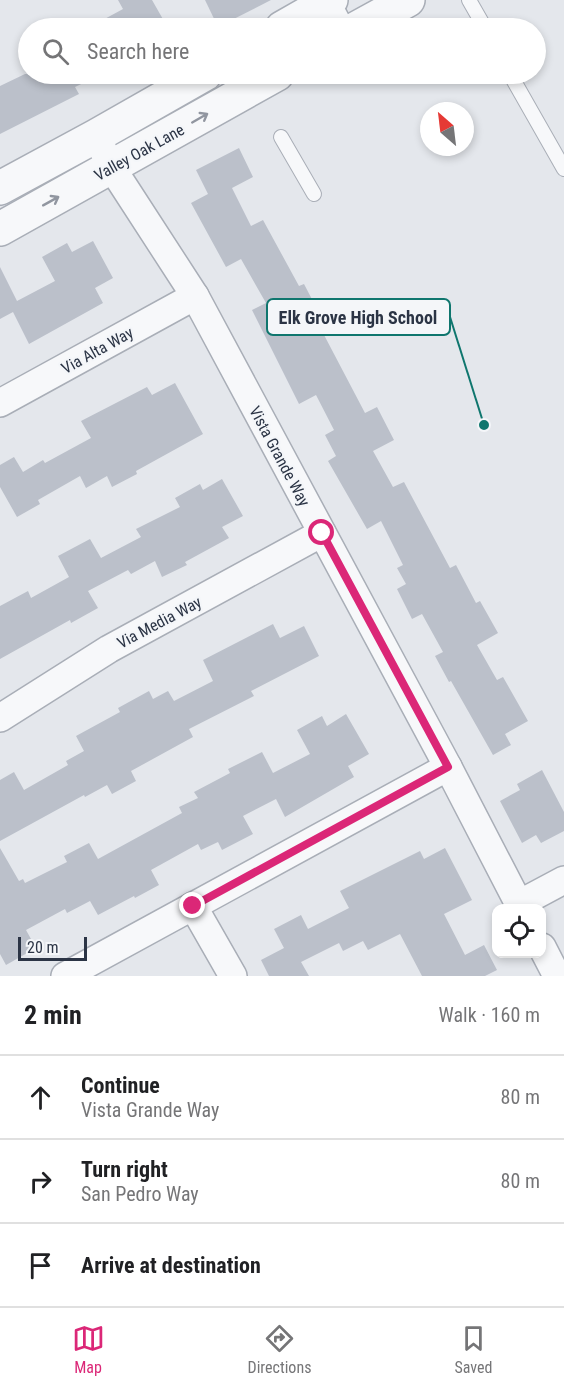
<!DOCTYPE html>
<html lang="en">
<head>
<meta charset="utf-8">
<style>
  body { margin:0; font-family:"Roboto Condensed",sans-serif; background:#f2f2f2; color:#202124 }
  .controls { position:absolute; right:18px; bottom:18px; display:grid; overflow:hidden; border-radius:12px; box-shadow:0 3px 9px #0003 }
  .controls button { width:54px; height:54px; display:grid; place-items:center; padding:0; border:0; border-bottom:2px solid #e0e0e0; background:#fff; color:#202124; font:30px sans-serif }
  .compass { position:absolute; left:420px; top:102px; width:54px; height:54px; border-radius:50%; background:#fff; box-shadow:0 3px 9px #0003; rotate:332deg }
  .scale { position:absolute; left:18px; bottom:15px; width:69px; box-sizing:border-box; padding-left:6px; border:3px solid #2b3445; border-top:0; font-size:16px; line-height:21px; white-space:nowrap; color:#2b3445; -webkit-text-stroke:4px #f4f6f9; paint-order:stroke }
  .stop { position:absolute; width:18px; height:18px; margin:-14px; border:4px solid #db2777; border-radius:50%; background:#fff }
  .stop.end { background:#db2777; border-color:#fff; box-shadow:0 2px 6px #0008 }
  .list { margin:0; padding:0; list-style:none }
  h2 { display:flex; justify-content:space-between; align-items:center; height:78px; margin:0; padding:0 24px; font-size:26px }
  h2 small { font-size:20px; font-weight:400; color:#757577 }
  .list li { display:grid; grid-template-columns:39px 1fr auto; gap:18px; align-items:center; box-sizing:border-box; height:84px; padding:0 24px; border-top:2px solid #e0e0e0 }
  .list b { display:block; font-size:22px; white-space:nowrap }
  .list p { margin:0; font-size:20px; white-space:nowrap; color:#757577 }
  .list em { font-size:20px; font-style:normal; color:#757577 }
  .icon { flex:none; width:33px; height:33px; fill:none; stroke:currentColor; stroke-width:2; stroke-linecap:round; stroke-linejoin:round }
  .map { position:relative; flex:none; width:564px; height:976px; overflow:hidden }
  .search { position:absolute; background:#fff; box-shadow:0 3px 9px #0003; left:18px; right:18px; top:18px; height:66px; display:flex; align-items:center; gap:15px; box-sizing:border-box; padding:0 21px; border-radius:33px; color:#757577; font-size:22px }
  .sheet { height:330px; background:#fff }
  nav { display:flex; justify-content:space-around; align-items:center; box-sizing:border-box; height:84px; border-top:2px solid #e0e0e0; background:#fff; font-size:16px; color:#757577 }
  nav a { display:grid; justify-items:center; gap:3px }
  nav .on { color:#db2777 }
  .map>svg:first-child { display:block }
  .building { fill:#bbc0ca }
  .lines { fill:none; stroke-linecap:round; stroke-linejoin:round }
  .service-casing { stroke:#a9aeb7; stroke-width:16 }
  .minor-casing { stroke:#a9aeb7; stroke-width:30 }
  .tertiary-casing { stroke:#a9aeb7; stroke-width:36 }
  .service { stroke:#f7f8fa; stroke-width:14 }
  .minor { stroke:#f7f8fa; stroke-width:27 }
  .tertiary { stroke:#f7f8fa; stroke-width:33 }
  .oneway { stroke:#9196a0 }
  .route { stroke:#db2777; stroke-width:8 }
  .labels { text-anchor:middle; stroke-width:4.5; stroke-linejoin:round; paint-order:stroke }
  .street-label { font-size:16px; fill:#2b3445; stroke:#f4f6f9 }
  .leader { fill:none; stroke:#0f766e; stroke-width:2 }
  .callout-dot { fill:#0f766e; stroke:#f4f6f9; stroke-width:2 }
  .callout { fill:#f4f6f9; stroke:#0f766e; stroke-width:2 }
  .callout-label { font-size:18px; text-anchor:middle; font-weight:bold; fill:#2b3445 }
</style>
</head>
<body>
<div class="map">
<svg width="564" height="976" viewBox="0 0 564 976">
  <rect width="100%" height="100%" fill="#e4e7ec"/>
  <g class="building">
    <polygon points="118,0 152,0 168,28 88,28 123,9"/>
    <polygon points="205,0 271,0 218,27"/>
    <polygon points="25,74 102,74 75,87 79,94 0,134 0,86"/>
    <polygon points="239,148 253,177 232,188 251,226 263,220 299,286 304,284 328,330 323,333 365,413 377,407 394,440 373,451 393,487 404,482 450,568 456,565 476,603 480,601 498,633 477,645 497,680 503,677 528,721 505,734 511,745 493,755 451,681 449,682 435,656 443,652 422,614 412,619 397,589 406,584 397,568 403,565 381,521 367,529 328,461 336,456 325,435 334,430 316,395 299,404 252,310 266,303 241,259 226,267 191,203 208,194 196,170"/>
    <polygon points="93,241 113,278 95,288 103,303 29,344 13,312 0,319 0,267 17,301 55,281 42,257 67,243 72,252"/>
    <polygon points="175,383 203,434 136,471 137,474 112,487 107,476 86,488 80,476 38,500 40,504 17,517 0,487 0,465 14,457 23,472 43,460 45,463 91,438 81,421 147,387 152,395"/>
    <polygon points="222,479 243,516 222,527 229,538 185,562 187,565 162,577 155,561 131,574 128,570 88,591 98,608 71,623 70,620 0,659 0,606 28,591 31,598 69,577 58,556 90,539 101,558 141,537 136,529 180,507 175,498 200,484 203,490"/>
    <polygon points="273,624 280,638 304,626 319,656 251,691 254,696 189,729 193,737 131,771 136,781 112,794 107,785 85,797 84,795 0,841 0,780 14,772 24,790 68,765 66,761 84,751 76,736 120,712 118,708 149,691 153,699 168,691 174,701 213,681 203,660"/>
    <polygon points="346,714 369,754 348,766 354,777 285,817 276,799 243,816 253,834 222,850 218,842 201,850 198,844 151,870 159,885 135,898 134,896 98,915 90,901 67,913 65,909 26,930 36,948 6,965 0,954 0,848 19,881 23,879 25,883 67,862 64,856 89,843 98,859 182,813 179,807 198,798 194,792 230,773 228,769 262,752 273,773 310,754 297,730 322,716 327,726"/>
    <polygon points="542,770 564,812 564,831 541,843 536,835 522,843 500,801 520,790 517,784"/>
    <polygon points="445,848 472,900 444,914 465,955 484,945 497,970 485,976 422,976 400,934 368,950 363,941 343,951 339,943 301,962 309,976 269,976 261,960 284,948 274,929 301,915 308,929 349,908 340,891 420,851 424,859"/>
  </g>
  <g class="lines">
    <g class="service-casing">
      <g id="service">
        <polyline points="469,0 485,28"/>
        <polyline points="510,74 564,169"/>
        <polyline points="281,137 314,194"/>
      </g>
    </g>
    <g class="minor-casing">
      <g id="minor">
        <polyline points="325,0 340,28"/>
        <polyline points="102,148 112,168 195,296 448,767 521,908"/>
        <polyline points="0,403 195,296"/>
        <polyline points="0,718 109,649 322,533"/>
        <polyline points="519,904 564,880"/>
        <polyline points="193,906 233,976"/>
        <polyline points="542,947 557,976"/>
        <polyline points="65,976 448,767"/>
      </g>
    </g>
    <g class="tertiary-casing">
      <g id="tertiary">
        <polyline points="282,28 331,0"/>
        <polyline points="357,28 408,0"/>
        <polyline points="0,188 96,136 205,74"/>
        <polyline points="0,229 277,74"/>
      </g>
    </g>
    <use href="#service" class="service"/>
    <use href="#minor" class="minor"/>
    <use href="#tertiary" class="tertiary"/>
  </g>
  <defs><path id="oneway-shaft" d="M-6 0H5M1.5-3L5.5 0L1.5 3" fill="none" stroke-width="1.6" stroke-linecap="round" stroke-linejoin="round" transform="scale(1.5)"/></defs>
  <g class="oneway">
    <use href="#oneway-shaft" transform="translate(200 118) rotate(-30)"/>
    <use href="#oneway-shaft" transform="translate(51 201) rotate(-29)"/>
  </g>
  <g class="lines">
    <polyline class="route" points="193,906 448,767 322,533"/>
  </g>
  <g class="labels">
    <g class="street-label">
      <text transform="translate(139 152) rotate(-29)" y="6">Valley Oak Lane</text>
      <text transform="translate(97 350) rotate(-29)" y="6">Via Alta Way</text>
      <text transform="translate(280 456) rotate(62)" y="6">Vista Grande Way</text>
      <text transform="translate(159 622) rotate(-28)" y="6">Via Media Way</text>
    </g>
  </g>
  <path class="leader" d="M484 425L450 317"/>
  <circle class="callout-dot" cx="484" cy="425" r="6"/>
  <rect class="callout" x="267" y="299" width="183" height="36" rx="6"/>
  <g class="callout-label">
    <text x="358" y="324">Elk Grove High School</text>
  </g>
</svg>
<div class="controls">
<button><svg class="icon" aria-label="locate" viewBox="0 0 24 24"><circle cx="12" cy="12" r="6"/><path d="M12 2v4M12 18v4M2 12h4M18 12h4"/></svg></button>
</div>
<svg class="compass" viewBox="-18 -18 36 36"><path d="M0-13l5 13h-10z" fill="#e53935"/><path d="M0 13l5-13h-10z" fill="#757577"/></svg>
<div class="scale">20 m</div>
<div class="stop" style="left:322px;top:533px"></div>
<div class="stop end" style="left:193px;top:906px"></div>
<div class="search"><svg class="icon" aria-label="search" viewBox="0 0 24 24"><circle cx="10" cy="10" r="6"/><path d="M15 15l6 6"/></svg>Search here</div>
</div>
<section class="sheet">
<h2>2 min<small>Walk · 160 m</small></h2>
<ul class="list">
<li><svg class="icon" aria-label="ahead" viewBox="0 0 24 24"><path d="M12 20V5M6 11l6-6 6 6"/></svg><div><b>Continue</b><p>Vista Grande Way</p></div><em>80 m</em></li>
<li><svg class="icon" aria-label="right" viewBox="0 0 24 24"><path d="M7 20v-9h11M14 6l5 5-5 5"/></svg><div><b>Turn right</b><p>San Pedro Way</p></div><em>80 m</em></li>
<li><svg class="icon" aria-label="arrive" viewBox="0 0 24 24"><path d="M6 21V4h12l-3 4 3 4H6"/></svg><div><b>Arrive at destination</b></div></li>
</ul>
</section>
<nav>
<a class="on"><svg class="icon" aria-label="map" viewBox="0 0 24 24"><path d="M3 6l6-2 6 2 6-2v14l-6 2-6-2-6 2zM9 4v14M15 6v14"/></svg>Map</a>
<a><svg class="icon" aria-label="directions" viewBox="0 0 24 24"><path d="M12 3l9 9-9 9-9-9zM9 14v-3h6M13 9l2 2-2 2"/></svg>Directions</a>
<a><svg class="icon" aria-label="saved" viewBox="0 0 24 24"><path d="M7 4h10v16l-5-4-5 4z"/></svg>Saved</a>
</nav>
</body>
</html>
